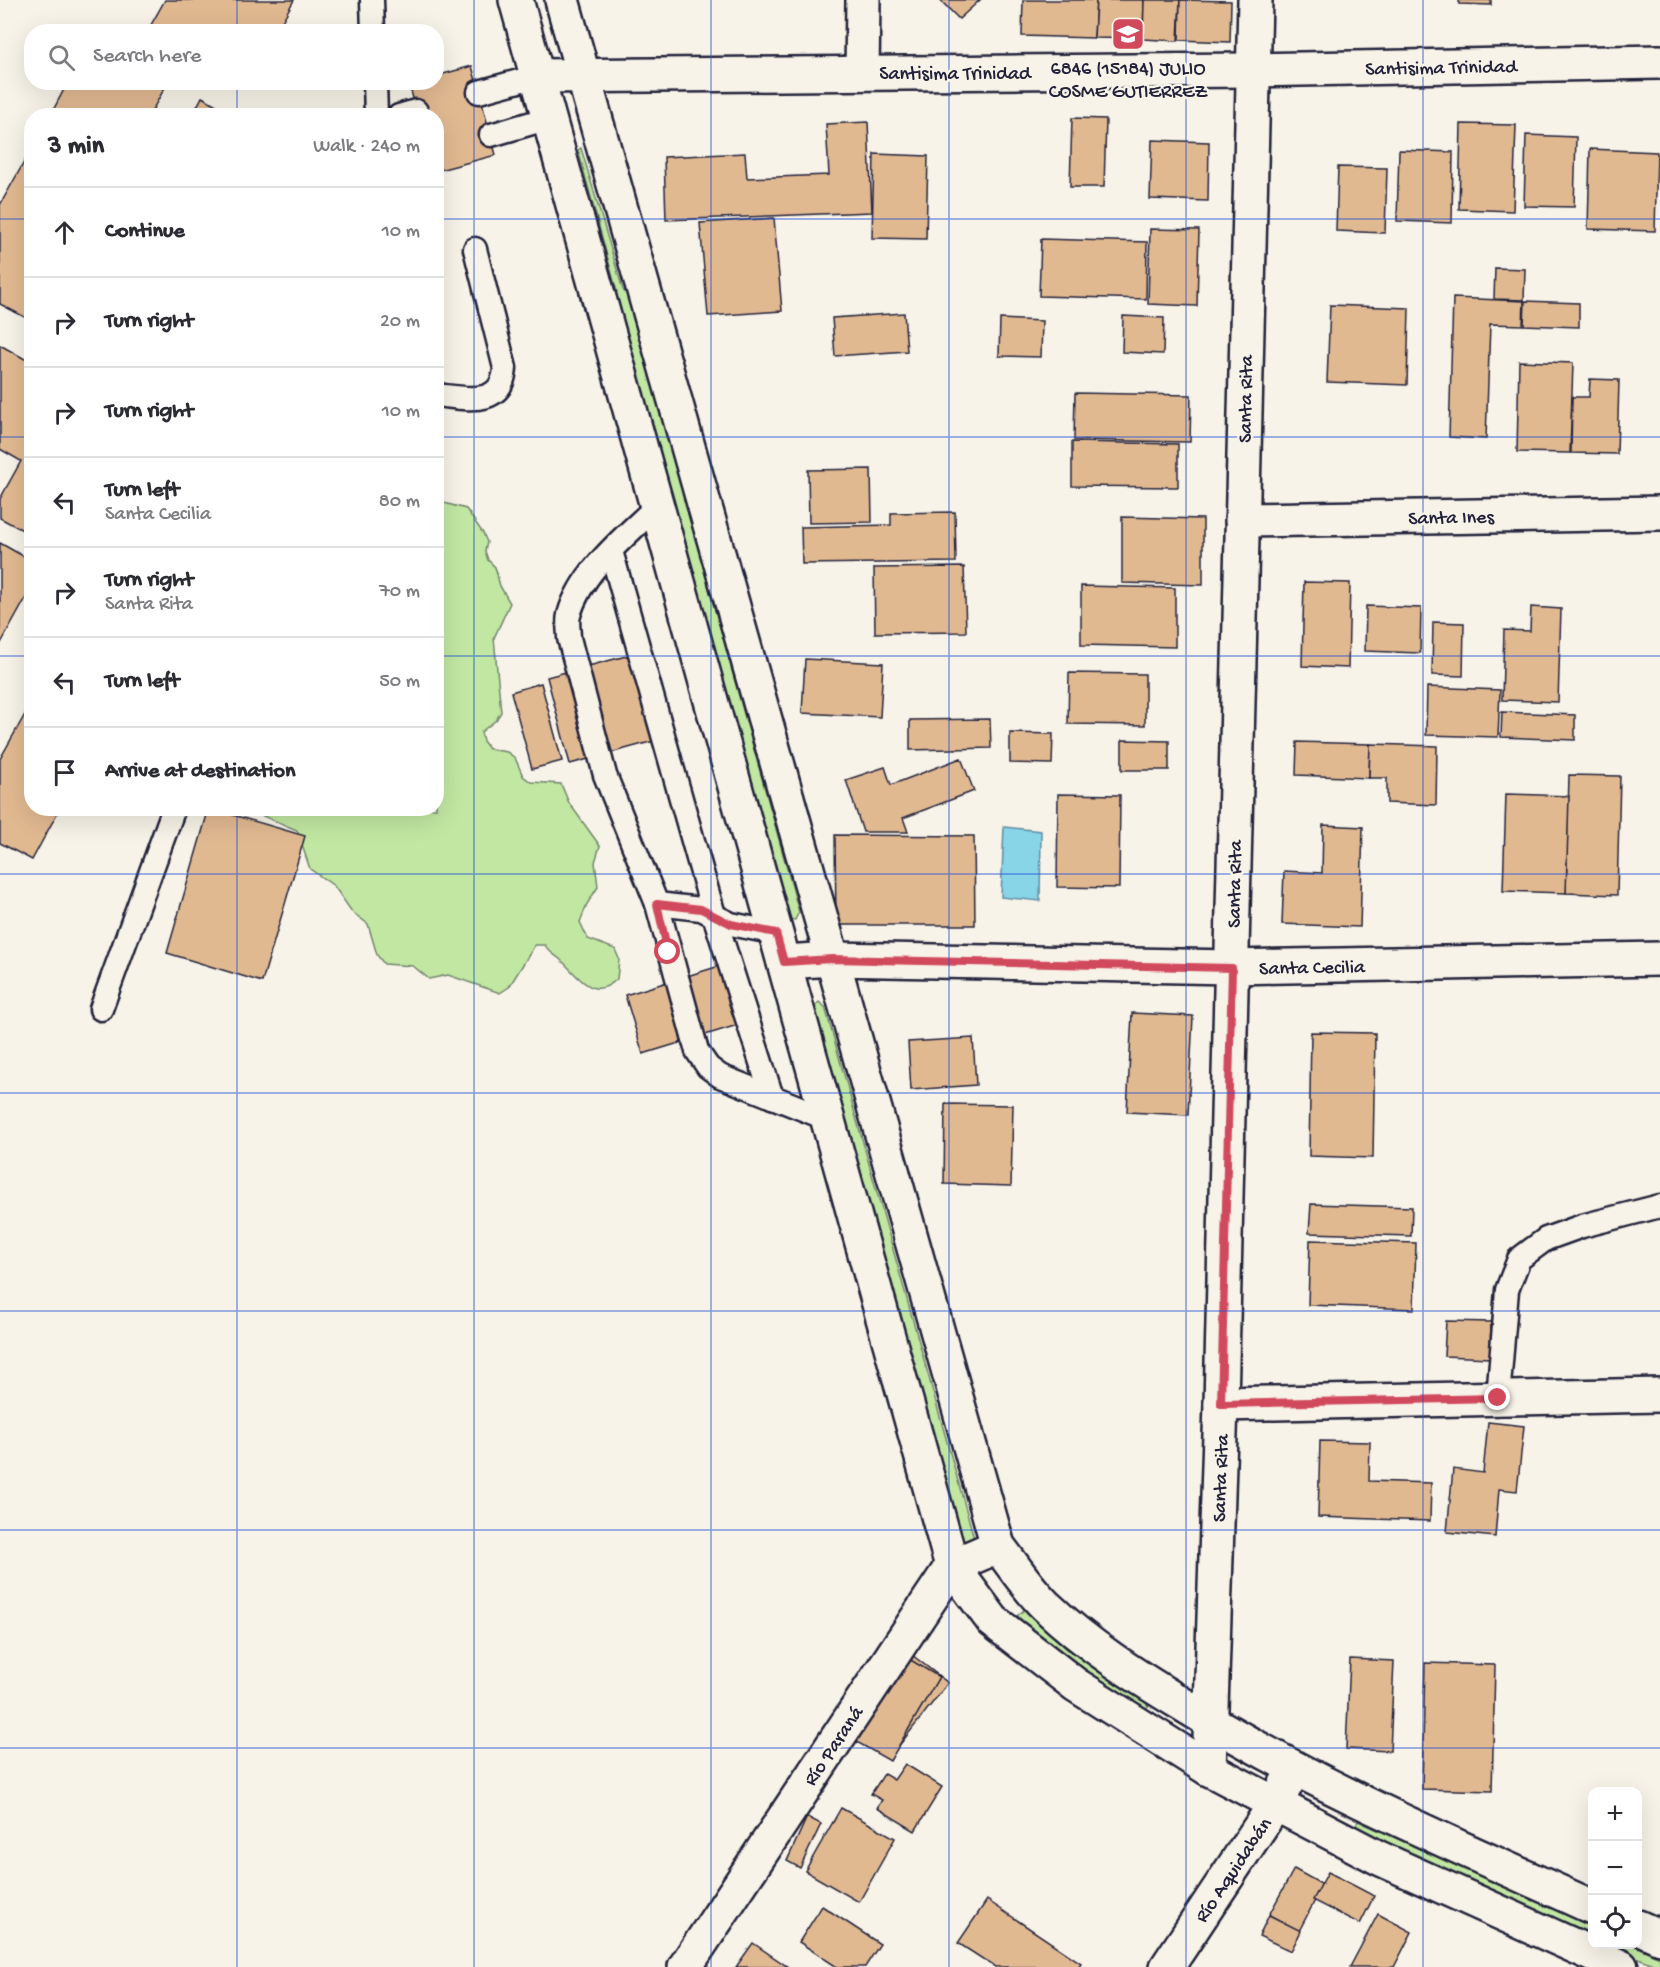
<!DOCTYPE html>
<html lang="en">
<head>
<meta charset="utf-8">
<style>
  body { margin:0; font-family:"Gochi Hand",sans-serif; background:#f7f7f7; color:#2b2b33 }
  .controls { position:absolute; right:18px; bottom:18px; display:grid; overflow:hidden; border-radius:12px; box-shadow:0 6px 24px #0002 }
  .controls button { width:54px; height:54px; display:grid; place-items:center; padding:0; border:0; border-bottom:2px solid #e1e1e2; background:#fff; color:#2b2b33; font:30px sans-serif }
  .stop { position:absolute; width:18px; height:18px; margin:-14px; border:4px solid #d1495b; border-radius:50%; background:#fff }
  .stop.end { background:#d1495b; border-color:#fff; box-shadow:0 2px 6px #0008 }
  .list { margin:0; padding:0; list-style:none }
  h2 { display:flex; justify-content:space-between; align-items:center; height:78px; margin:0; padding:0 24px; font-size:26px }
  h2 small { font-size:20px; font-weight:400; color:#7c7c81 }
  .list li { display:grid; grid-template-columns:39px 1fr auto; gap:18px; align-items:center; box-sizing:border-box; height:90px; padding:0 24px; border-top:2px solid #e1e1e2 }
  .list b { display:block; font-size:22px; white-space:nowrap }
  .list p { margin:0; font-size:20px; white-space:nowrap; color:#7c7c81 }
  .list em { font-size:20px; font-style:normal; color:#7c7c81 }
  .icon { flex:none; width:33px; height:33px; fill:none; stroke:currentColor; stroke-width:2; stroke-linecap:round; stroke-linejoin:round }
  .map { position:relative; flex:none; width:1660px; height:1967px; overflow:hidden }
  .search { position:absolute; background:#fff; box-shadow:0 6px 24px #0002; left:24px; top:24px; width:420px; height:66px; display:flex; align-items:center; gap:15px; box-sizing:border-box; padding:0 21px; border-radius:24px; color:#7c7c81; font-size:22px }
  .panel { position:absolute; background:#fff; box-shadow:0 6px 24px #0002; left:24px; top:108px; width:420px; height:708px; border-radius:24px }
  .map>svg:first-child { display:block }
  .green { fill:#c1e7a2; stroke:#72846e; stroke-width:1.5 }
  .water { fill:#88d5e8; stroke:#5f8da3; stroke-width:1.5 }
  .building { fill:#e1b991; stroke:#22223b; stroke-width:1.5 }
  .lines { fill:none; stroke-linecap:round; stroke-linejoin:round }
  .service-casing { stroke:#22223b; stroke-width:27 }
  .minor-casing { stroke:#22223b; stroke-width:38 }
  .secondary-casing { stroke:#22223b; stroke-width:38 }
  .service { stroke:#f7f3e8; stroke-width:22 }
  .minor { stroke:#f7f3e8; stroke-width:33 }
  .secondary { stroke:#f7f3e8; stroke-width:33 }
  .route { stroke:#d1495b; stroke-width:8 }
  .grid { fill:none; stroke:#1d4ed8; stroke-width:1.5; stroke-opacity:0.55 }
  .labels { text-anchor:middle; stroke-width:5; stroke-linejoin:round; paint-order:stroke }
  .street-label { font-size:20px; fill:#22223b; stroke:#f7f3e8 }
  .poi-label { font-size:20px; fill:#22223b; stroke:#f7f3e8 }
</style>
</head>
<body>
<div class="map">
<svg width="1660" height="1967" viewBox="0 0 1660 1967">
  <rect width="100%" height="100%" fill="#f7f3e8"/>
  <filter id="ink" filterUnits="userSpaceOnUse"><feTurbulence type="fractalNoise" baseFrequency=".0167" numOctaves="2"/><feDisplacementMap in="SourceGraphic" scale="12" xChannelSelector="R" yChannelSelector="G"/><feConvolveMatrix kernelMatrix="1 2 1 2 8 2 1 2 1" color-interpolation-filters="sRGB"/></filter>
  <g filter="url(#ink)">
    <g class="green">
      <polygon points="581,148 623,290 628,296 799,912 795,920 788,919 614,296 617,292 578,150"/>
      <path d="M 437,501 L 466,509 L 483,533 L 487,542 L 485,551 L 488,560 L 495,567 L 500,586 L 510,603 L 494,638 L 501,712 L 496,720 L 481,732 L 483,741 L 489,749 L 507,752 L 515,758 L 523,776 L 531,782 L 561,784 L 569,803 L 600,846 L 595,862 L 598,887 L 587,904 L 580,922 L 588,939 L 615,949 L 619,959 L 617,979 C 593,1002 579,977 562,961 C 555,954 550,954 545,945 L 535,945 L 509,987 L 500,993 L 448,975 L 429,979 L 413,966 L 384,964 L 377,955 L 368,924 L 352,912 L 334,886 L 310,869 L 297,830 L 246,809 L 436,808 Z"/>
      <polygon points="819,1002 825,1007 974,1538 966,1544 962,1540 812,1009"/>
      <polygon points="1024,1610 1068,1650 1146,1702 1148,1706 1144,1712 1088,1679 1019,1620 1018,1615"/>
      <polygon points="1358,1821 1592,1926 1592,1939 1357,1832 1354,1827"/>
      <polygon points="1606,1945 1633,1945 1660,1957 1660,1967"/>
    </g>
    <polygon class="water" points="1004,827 1041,831 1040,901 1001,897"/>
    <g class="building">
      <polygon points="165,0 294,0 276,32 147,32"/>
      <polygon points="940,0 980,0 959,19"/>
      <polygon points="1023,0 1096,0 1094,38 1022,36"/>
      <polygon points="1096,0 1144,0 1143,39 1094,38"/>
      <polygon points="1144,0 1180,0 1178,41 1143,39"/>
      <polygon points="1180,0 1231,1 1230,42 1179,40"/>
      <polygon points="1459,0 1491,0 1491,5 1459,4"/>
      <polygon points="472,66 496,155 436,171 436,116 418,116 409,84 436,82 436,76"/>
      <polygon points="68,82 168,82 149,116 50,116"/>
      <polygon points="202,97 236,116 192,116"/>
      <polygon points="1072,118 1106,119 1104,187 1070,187"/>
      <polygon points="868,122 872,212 666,220 664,157 745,153 747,178 829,175 826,124"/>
      <polygon points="1461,124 1516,125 1513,211 1459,209"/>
      <polygon points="1526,135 1576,137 1574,207 1524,206"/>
      <polygon points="1152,140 1209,142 1208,201 1150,199"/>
      <polygon points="32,148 32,321 0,304 0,205"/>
      <polygon points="1590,149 1657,152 1655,231 1588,229"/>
      <polygon points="1399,150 1453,152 1452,223 1397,221"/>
      <polygon points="874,154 928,156 926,239 872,238"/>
      <polygon points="1338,167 1387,168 1385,233 1336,231"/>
      <polygon points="774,218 782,311 708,316 700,223"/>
      <polygon points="1150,229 1199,230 1197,306 1148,304"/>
      <polygon points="1041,239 1147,242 1146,299 1039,296"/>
      <polygon points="1495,268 1525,269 1524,300 1494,299"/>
      <polygon points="1453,298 1524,301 1523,325 1490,324 1486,439 1449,437"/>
      <polygon points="1525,301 1579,303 1579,327 1524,325"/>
      <polygon points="1330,305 1409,308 1407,385 1327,382"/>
      <polygon points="904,313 907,351 835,356 832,318"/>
      <polygon points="1123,316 1164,318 1163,354 1122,352"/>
      <polygon points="1000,319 1042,321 1041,357 999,356"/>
      <polygon points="0,345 32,363 32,535 0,518 0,499 21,461 0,449"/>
      <polygon points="1519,361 1573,363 1570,453 1517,452"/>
      <polygon points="1590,379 1619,380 1617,454 1571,453 1572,397 1589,397"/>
      <polygon points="1075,393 1191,395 1190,442 1074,440"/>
      <polygon points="1072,442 1178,444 1178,487 1072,486"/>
      <polygon points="871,469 872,522 809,523 808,470"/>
      <polygon points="955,512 956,562 802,564 801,527 891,525 891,513"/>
      <polygon points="1122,517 1203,519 1203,585 1122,583"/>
      <polygon points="0,543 32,561 32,587 0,645"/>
      <polygon points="964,567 966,632 875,633 874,568"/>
      <polygon points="1304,582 1350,583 1348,668 1302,666"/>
      <polygon points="1081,586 1175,588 1175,647 1081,645"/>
      <polygon points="1366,606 1421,608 1420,653 1365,651"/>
      <polygon points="1531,607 1561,609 1558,702 1502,700 1504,630 1530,631"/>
      <polygon points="1433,622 1464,623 1463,676 1432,675"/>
      <polygon points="630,655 654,741 570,764 547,677"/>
      <polygon points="805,659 883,663 880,717 802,713"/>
      <polygon points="1069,673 1145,674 1145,725 1068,724"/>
      <polygon points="541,683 562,761 532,769 511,692"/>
      <polygon points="1427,687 1500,690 1498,737 1426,735"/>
      <polygon points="32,702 32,808 60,808 32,860 0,843 0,759"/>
      <polygon points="1502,712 1575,715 1575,740 1501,737"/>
      <polygon points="990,719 991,748 910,750 910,720"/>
      <polygon points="1010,733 1053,734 1052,764 1010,763"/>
      <polygon points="1122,740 1169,741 1169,770 1122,770"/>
      <polygon points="1297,742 1370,744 1369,778 1296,775"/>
      <polygon points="1370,744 1437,746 1436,805 1387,803 1387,778 1369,778"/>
      <polygon points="961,758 974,791 903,818 908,832 863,832 846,780 885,767 891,785"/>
      <polygon points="1569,775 1620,776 1617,895 1566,893"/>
      <polygon points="1058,794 1120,795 1119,888 1057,887"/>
      <polygon points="1506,794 1569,796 1566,893 1503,891"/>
      <polygon points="209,808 305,836 262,982 167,953"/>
      <polygon points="1323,825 1363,827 1360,927 1282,924 1284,871 1322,873"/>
      <polygon points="835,835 974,836 975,925 836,925"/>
      <polygon points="723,965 741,1024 643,1054 625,995"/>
      <polygon points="1132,1013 1193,1016 1188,1115 1127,1112"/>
      <polygon points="1311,1032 1375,1033 1373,1158 1309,1156"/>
      <polygon points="973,1038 976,1085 911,1090 908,1042"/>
      <polygon points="945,1104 1013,1105 1011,1186 944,1184"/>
      <polygon points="1311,1204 1412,1207 1411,1236 1309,1233"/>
      <polygon points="1310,1240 1416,1243 1414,1309 1308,1305"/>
      <polygon points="1446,1321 1491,1322 1490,1358 1444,1356"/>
      <polygon points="1488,1422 1524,1426 1517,1491 1499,1489 1495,1537 1447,1532 1453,1469 1483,1473"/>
      <polygon points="1320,1441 1370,1442 1369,1481 1431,1483 1430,1521 1318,1517"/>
      <polygon points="912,1655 948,1683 891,1756 855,1728"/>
      <polygon points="904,1656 939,1677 890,1761 855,1741"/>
      <polygon points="1350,1659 1394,1661 1390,1751 1346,1749"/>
      <polygon points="1425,1663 1495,1665 1492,1791 1422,1789"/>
      <polygon points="905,1764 942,1787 915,1831 877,1808 882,1800 871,1794 884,1774 894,1780"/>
      <polygon points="841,1808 895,1838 859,1902 805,1871"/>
      <polygon points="807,1817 821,1824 800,1868 787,1861"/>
      <polygon points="1294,1869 1323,1885 1299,1931 1269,1915"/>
      <polygon points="1328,1872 1374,1896 1360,1924 1313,1900"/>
      <polygon points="987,1900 1081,1963 1078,1967 995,1967 958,1943"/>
      <polygon points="822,1906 880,1944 865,1967 837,1967 799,1942"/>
      <polygon points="1378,1914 1412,1932 1394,1967 1350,1967"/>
      <polygon points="1269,1915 1301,1931 1291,1951 1259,1936"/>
      <polygon points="753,1943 788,1967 736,1967"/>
    </g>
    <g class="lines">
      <g class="service-casing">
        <g id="service">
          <polyline points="372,0 373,32"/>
          <polyline points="375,82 376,116"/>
          <polyline points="479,92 537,76"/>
          <polyline points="399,116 416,111"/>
          <polyline points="491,135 549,118"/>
          <path d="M 436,395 C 466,398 502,408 505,368 L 475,249"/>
          <path d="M 657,506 C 626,536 581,571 569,615 C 567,622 569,631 569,638 L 605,775 L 657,904 L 701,909 L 731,924 L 776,933"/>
          <polyline points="611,551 714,915 772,1097"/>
          <polyline points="657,904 697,1051 708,1067 720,1076 828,1119"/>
          <polyline points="101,1009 174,808"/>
          <polyline points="1498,1398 1507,1290 1519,1259 1546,1239 1582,1226 1660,1206"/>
        </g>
      </g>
      <g class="minor-casing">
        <g id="minor">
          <polyline points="862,73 863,0"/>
          <polyline points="537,76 1252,70 1660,62"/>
          <polyline points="1242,520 1660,513"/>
          <polyline points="784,962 833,959 1231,967 1660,959"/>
          <polyline points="1221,1404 1660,1395"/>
          <polyline points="1209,1769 1221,1404 1255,0"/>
          <polyline points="685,1967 952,1566 998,1546"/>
          <polyline points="1167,1967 1276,1803 1294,1769"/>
        </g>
      </g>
      <g class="secondary-casing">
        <g id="secondary">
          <polyline points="516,0 952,1566 993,1621 1076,1685 1209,1769 1379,1858 1621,1967"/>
          <path d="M 562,0 L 998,1546 C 1013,1565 1028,1589 1046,1606 C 1087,1645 1134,1675 1182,1704 C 1312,1785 1453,1844 1592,1907"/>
          <polyline points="1638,1927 1660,1937"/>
        </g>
      </g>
      <use href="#service" class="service"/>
      <use href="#minor" class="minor"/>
      <use href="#secondary" class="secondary"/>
    </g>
  </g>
  <g class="lines" filter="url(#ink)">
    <polyline class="route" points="668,952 657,904 701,909 731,924 776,933 784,962 832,959 1232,968 1221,1404 1498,1398"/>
  </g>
  <path class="grid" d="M 237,0 L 237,32M 474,0 L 474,1967M 711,0 L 711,1967M 949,0 L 949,1967M 1186,0 L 1186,1967M 1423,0 L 1423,1967M 237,82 L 237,116M 0,219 L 32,219M 436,219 L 1660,219M 0,437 L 32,437M 436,437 L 1660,437M 0,656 L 32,656M 436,656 L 1660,656M 237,808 L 237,1967M 0,874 L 1660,874M 0,1093 L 1660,1093M 0,1311 L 1660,1311M 0,1530 L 1660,1530M 0,1748 L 1660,1748"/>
  <defs>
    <g id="school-square" transform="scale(1.725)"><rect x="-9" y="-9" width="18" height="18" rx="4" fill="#d1495b" stroke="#f7f3e8"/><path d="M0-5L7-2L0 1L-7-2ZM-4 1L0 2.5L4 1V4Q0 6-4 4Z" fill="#fff"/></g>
  </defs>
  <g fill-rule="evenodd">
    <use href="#school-square" x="1128" y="34"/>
  </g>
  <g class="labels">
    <g class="street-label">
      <text transform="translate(1441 66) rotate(-1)" y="7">Santisima Trinidad</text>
      <text x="955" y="79">Santisima Trinidad</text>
      <text transform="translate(1244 399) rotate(-89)" y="7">Santa Rita</text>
      <text transform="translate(1451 516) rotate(-1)" y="7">Santa Ines</text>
      <text transform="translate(1233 884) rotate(-89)" y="7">Santa Rita</text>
      <text transform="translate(1312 966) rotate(-1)" y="7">Santa Cecilia</text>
      <text transform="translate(1219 1478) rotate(-88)" y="7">Santa Rita</text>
      <text transform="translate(832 1745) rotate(-56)" y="7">Río Paraná</text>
      <text transform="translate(1232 1869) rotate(-56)" y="7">Río Aquidabán</text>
    </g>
    <g class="poi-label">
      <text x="1128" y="74">6846 (15184) JULIO<tspan x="1128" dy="23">COSME GUTIERREZ</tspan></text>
    </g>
  </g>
</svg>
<div class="controls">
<button>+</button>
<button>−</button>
<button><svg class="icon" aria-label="locate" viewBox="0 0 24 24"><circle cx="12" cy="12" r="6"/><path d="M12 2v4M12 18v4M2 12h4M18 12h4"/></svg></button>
</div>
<div class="stop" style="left:668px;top:952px"></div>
<div class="stop end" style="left:1498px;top:1398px"></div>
<div class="search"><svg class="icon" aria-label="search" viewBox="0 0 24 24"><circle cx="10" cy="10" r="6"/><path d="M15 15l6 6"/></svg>Search here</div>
<section class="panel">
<h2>3 min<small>Walk · 240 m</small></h2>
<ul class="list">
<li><svg class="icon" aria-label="ahead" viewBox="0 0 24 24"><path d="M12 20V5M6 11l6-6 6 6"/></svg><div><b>Continue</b></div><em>10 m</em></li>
<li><svg class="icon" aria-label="right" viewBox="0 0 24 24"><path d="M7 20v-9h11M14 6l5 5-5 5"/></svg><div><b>Turn right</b></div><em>20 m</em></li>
<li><svg class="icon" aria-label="right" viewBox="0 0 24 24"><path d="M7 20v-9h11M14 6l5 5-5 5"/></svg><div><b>Turn right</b></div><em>10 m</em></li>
<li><svg class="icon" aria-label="left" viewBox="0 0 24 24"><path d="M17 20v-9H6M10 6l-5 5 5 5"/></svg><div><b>Turn left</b><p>Santa Cecilia</p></div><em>80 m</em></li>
<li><svg class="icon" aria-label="right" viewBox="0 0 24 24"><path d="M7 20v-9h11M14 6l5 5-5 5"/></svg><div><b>Turn right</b><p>Santa Rita</p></div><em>70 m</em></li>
<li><svg class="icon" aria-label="left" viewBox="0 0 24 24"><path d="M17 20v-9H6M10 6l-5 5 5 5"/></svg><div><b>Turn left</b></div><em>50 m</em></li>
<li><svg class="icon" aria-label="arrive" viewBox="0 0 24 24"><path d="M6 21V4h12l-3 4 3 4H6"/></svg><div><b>Arrive at destination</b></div></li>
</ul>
</section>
</div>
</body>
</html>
